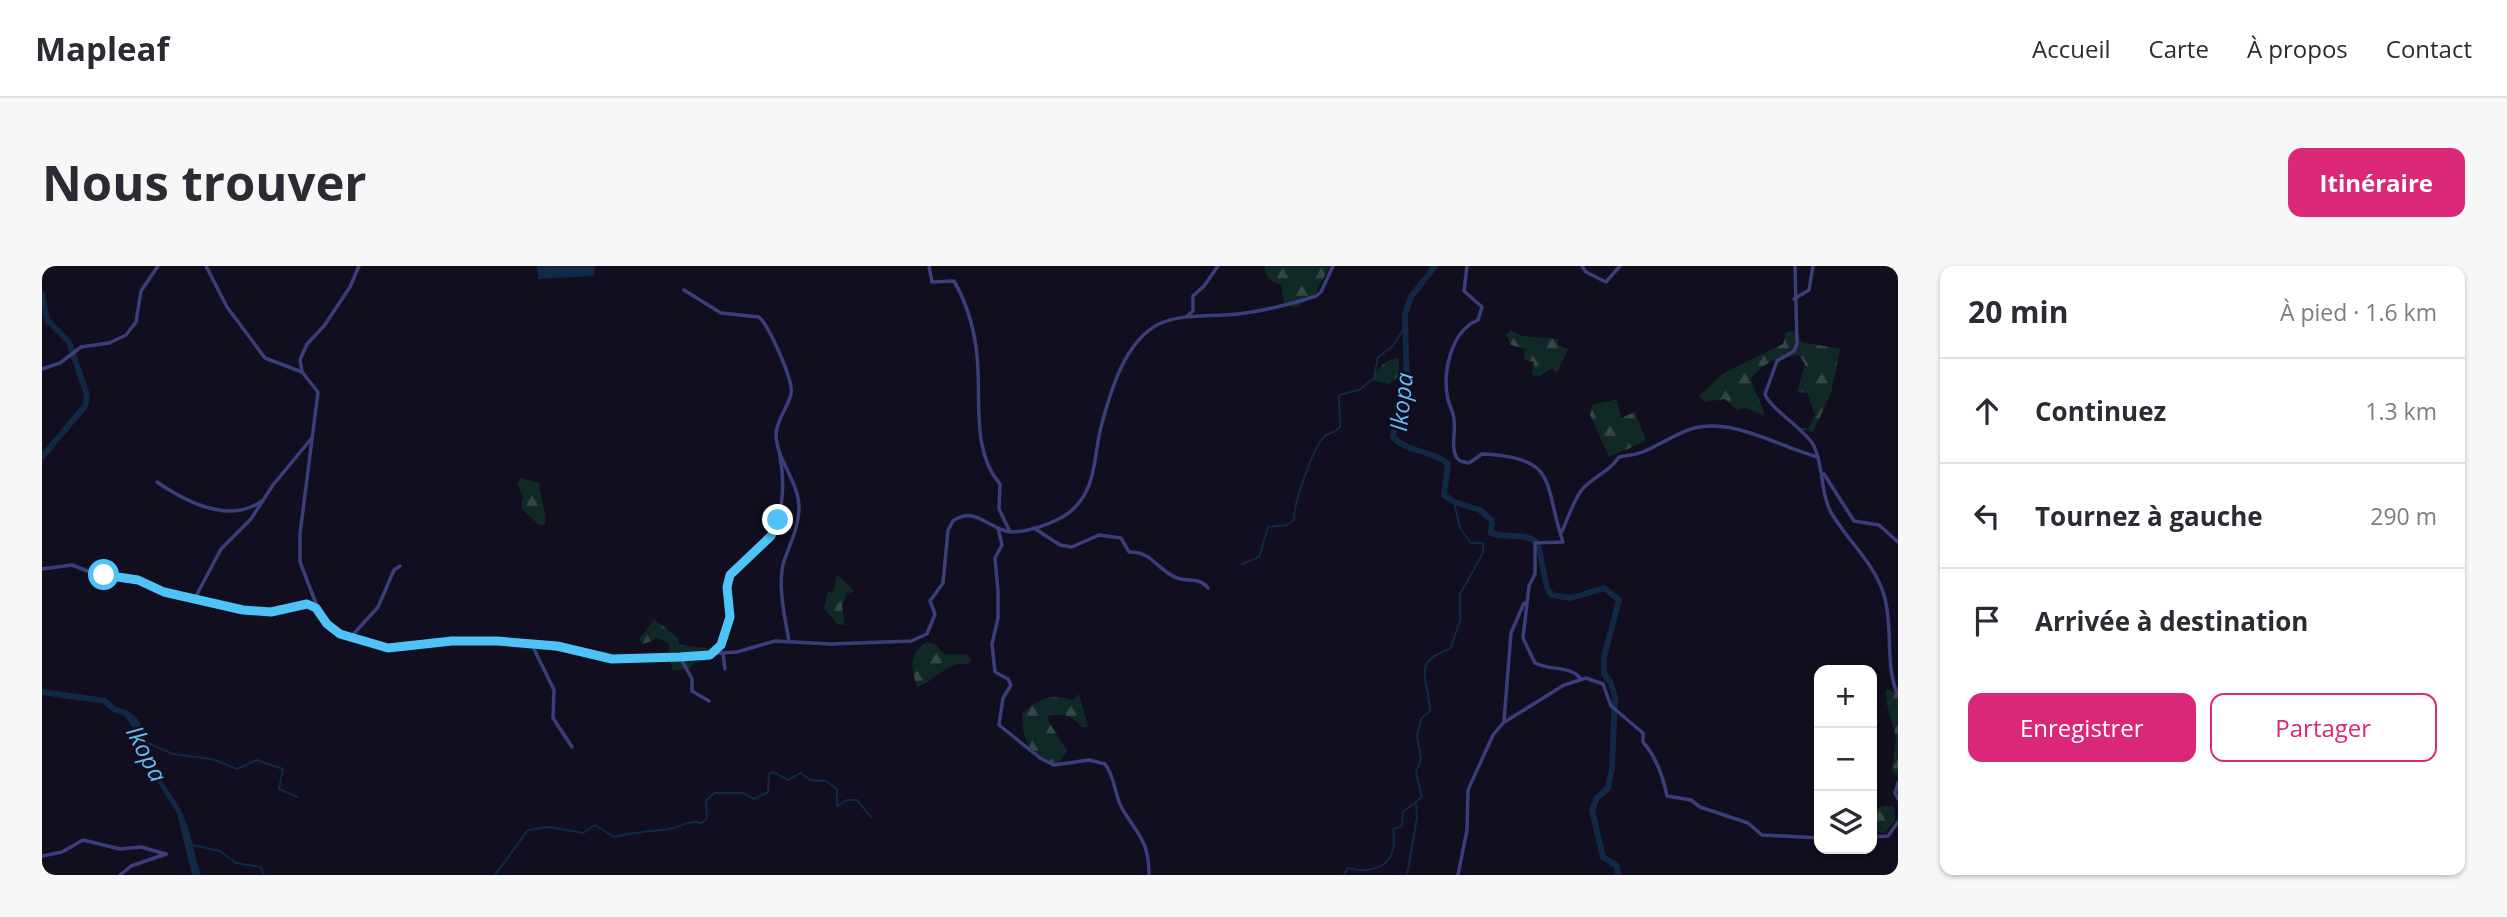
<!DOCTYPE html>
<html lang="fr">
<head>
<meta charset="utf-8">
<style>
  body { margin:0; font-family:"Open Sans",sans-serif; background:#f7f7f7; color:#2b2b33 }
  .controls { position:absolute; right:21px; bottom:21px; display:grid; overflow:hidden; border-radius:14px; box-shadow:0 2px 5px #0004 }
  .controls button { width:63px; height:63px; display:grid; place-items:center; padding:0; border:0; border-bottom:2px solid #e1e1e2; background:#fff; color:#2b2b33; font:35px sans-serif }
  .stop { position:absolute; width:21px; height:21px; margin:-16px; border:5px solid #4fc3f7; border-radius:50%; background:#fff }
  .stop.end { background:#4fc3f7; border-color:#fff; box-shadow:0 2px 7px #0008 }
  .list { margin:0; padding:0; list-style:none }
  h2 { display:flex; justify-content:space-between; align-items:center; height:91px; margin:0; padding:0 28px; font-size:30px }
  h2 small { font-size:23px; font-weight:400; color:#7c7c81 }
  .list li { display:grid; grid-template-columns:46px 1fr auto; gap:21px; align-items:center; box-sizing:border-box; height:105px; padding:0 28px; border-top:2px solid #e1e1e2 }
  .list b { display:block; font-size:26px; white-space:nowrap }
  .list em { font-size:23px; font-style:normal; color:#7c7c81 }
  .actions { display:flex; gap:14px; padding:21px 28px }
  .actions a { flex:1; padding:16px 0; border:2px solid #db2777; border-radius:14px; text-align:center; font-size:24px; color:#db2777 }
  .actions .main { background:#db2777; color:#fff }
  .icon { flex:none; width:38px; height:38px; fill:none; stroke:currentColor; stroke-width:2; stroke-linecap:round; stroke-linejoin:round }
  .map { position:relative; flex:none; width:1856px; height:609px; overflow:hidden; border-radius:14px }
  header { display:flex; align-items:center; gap:42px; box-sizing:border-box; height:98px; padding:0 35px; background:#fff; border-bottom:2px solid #e1e1e2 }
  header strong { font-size:33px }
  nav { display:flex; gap:38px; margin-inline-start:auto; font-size:24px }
  .intro { display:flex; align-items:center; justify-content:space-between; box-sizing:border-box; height:168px; padding:0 42px }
  h1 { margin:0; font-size:49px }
  .button { padding:18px 32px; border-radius:14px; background:#db2777; color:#fff; font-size:24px; font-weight:700 }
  main { display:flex; gap:42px; padding:0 42px }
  aside { flex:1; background:#fff; border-radius:14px; box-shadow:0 2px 5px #0004 }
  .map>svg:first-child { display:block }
  .forest { fill:url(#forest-firs) }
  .water { fill:#112945 }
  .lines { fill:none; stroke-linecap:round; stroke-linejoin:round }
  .stream { stroke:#112945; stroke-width:2 }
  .river { stroke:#112945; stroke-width:6 }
  .minor { stroke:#3c3e7b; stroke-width:3.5 }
  .route { stroke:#4fc3f7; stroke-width:9 }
  .labels { text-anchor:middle; stroke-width:5; stroke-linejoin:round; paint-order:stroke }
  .water-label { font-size:24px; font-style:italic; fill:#64bbf5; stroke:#100e1f }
</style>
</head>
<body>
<header>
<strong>Mapleaf</strong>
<nav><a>Accueil</a><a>Carte</a><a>À propos</a><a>Contact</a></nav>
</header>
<div class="intro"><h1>Nous trouver</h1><a class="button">Itinéraire</a></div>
<main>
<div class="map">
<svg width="1856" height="609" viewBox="0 0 1856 609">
  <defs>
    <pattern id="forest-firs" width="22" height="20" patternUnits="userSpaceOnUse" patternTransform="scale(1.75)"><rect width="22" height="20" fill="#112926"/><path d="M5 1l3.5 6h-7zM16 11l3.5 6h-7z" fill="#334746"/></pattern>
  </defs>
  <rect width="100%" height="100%" fill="#100e1f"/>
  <g class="forest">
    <path d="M 1223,0 L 1288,0 L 1273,28 L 1254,42 L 1242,37 L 1239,19 C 1229,17 1221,8 1223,0 Z"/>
    <polygon points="1469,64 1480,70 1516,73 1516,79 1526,83 1515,107 1510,102 1498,110 1490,109 1492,96 1482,94 1483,83 1469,79 1464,69"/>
    <path d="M 1753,65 L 1760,76 L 1798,83 L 1789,127 L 1771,166 L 1755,162 L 1766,163 L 1773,149 L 1765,127 L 1755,126 L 1763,98 L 1757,89 C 1736,92 1722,95 1709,113 C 1712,127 1721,136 1722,150 L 1704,142 L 1695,144 L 1683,133 L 1662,136 L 1657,130 L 1682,107 L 1741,78 L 1744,66 Z"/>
    <path d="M 1357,92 L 1357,110 L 1347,118 L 1330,115 C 1334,103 1343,93 1357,92 Z"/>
    <polygon points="1575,134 1579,152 1593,146 1604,175 1567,191 1548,149 1551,138"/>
    <path d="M 479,212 L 497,217 C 498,232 505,245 503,259 L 497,259 L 479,242 L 481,230 L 475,217 Z"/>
    <polygon points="795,309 812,325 805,328 800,340 803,359 795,358 782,342 786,326 791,327"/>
    <path d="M 612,353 L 637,373 L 637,379 L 665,382 L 670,393 L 653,396 L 648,402 L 631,405 L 629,397 L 631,389 L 626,384 L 628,379 C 611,367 616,375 600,378 L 597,374 Z"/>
    <path d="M 884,376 L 893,378 L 902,388 L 925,388 L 929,394 L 926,398 C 904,395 895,414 875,421 C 869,401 867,389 884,376 Z"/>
    <polygon points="1844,423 1856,428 1856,509 1850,506 1854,471 1844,435"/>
    <path d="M 1037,428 L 1046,461 L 1040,461 C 1030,450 1021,446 1006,450 L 1007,456 L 1025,485 L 1013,501 C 989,492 979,472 980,447 C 997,432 1010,428 1031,434 Z"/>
    <polygon points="1841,540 1852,540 1853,555 1843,567 1830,565 1830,545"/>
  </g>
  <g class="water">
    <polygon points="495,0 553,0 552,10 496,13"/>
    <path d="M 77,443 C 106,446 103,483 114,504 C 122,521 135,533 142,551 C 150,569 152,590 159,609 L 150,609 L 135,547 L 109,506 L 93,465 L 82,449 L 77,447 Z"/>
  </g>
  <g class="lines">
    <g class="stream">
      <path d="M 1200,298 L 1217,291 L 1226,261 L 1245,259 L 1252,254 C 1251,238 1272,178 1284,169 C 1290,166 1293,167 1298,161 L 1297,129 L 1317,124 L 1332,112 L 1336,91 L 1350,81 L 1361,64"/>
      <polyline points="103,476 131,488 170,493 195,503 215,494 241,503 237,523 256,531"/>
      <polyline points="150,579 178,585 194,597 219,601 222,609"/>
      <path d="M 453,609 L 486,564 L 507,561 L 541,567 L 553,559 L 572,571 C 591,566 608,565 628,563 C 640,561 647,553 660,557 L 665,552 L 664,535 L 672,527 L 701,527 L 712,533 L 726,526 L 727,508 L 731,506 L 746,514 L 759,507 L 768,514 L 784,515 L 795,523 L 795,540 L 805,534 L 815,534 L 829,551"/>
      <path d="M 1302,609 L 1306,602 C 1337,609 1357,596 1351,563 L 1360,560 L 1361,546 L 1380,531 L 1374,507 L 1379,492 L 1375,470 L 1379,453 L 1388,445 C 1386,411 1369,396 1408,383 L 1418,355 L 1418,328 L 1441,287 L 1441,277 L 1429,277 L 1418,262 L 1412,236"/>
      <polyline points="1365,609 1375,552 1374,538"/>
    </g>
    <g class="river">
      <path d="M 1393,0 L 1369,31 L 1363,48 L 1365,126 L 1355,145 L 1351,171 C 1366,187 1390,184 1406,198 L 1402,229 L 1412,236 L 1438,244 L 1450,255 L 1449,267 C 1465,273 1484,265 1496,278 L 1505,322 L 1510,329 L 1529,332 L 1562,322 L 1577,334 L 1562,391 L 1562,408 L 1569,417 L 1573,431 L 1570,503 L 1566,522 L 1555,532 L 1550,544 L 1561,591 L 1575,600 L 1576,609"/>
      <polyline points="0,28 5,54 27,76 45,129 43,140 0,191"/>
      <polyline points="0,426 63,435 72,443 83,447"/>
    </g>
    <g class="minor">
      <path d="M 164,0 L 185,41 L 223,92 L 260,106 L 276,126 L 258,268 L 258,296 L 278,348 L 285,358 L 308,372 L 346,382 L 410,375 L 475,376 L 581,393 L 695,386 L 733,375 L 789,378 L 869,375 L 885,368 L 893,348 L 888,335 L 901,317 L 906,264 L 911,255 C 931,240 946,261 964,265 C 981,269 1016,256 1029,245 C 1056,222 1051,189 1060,157 C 1069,124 1083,75 1117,58 C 1140,47 1171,51 1196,48 C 1222,45 1249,38 1274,30 L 1279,26 L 1291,0"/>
      <path d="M 887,0 L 890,16 L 912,15 C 923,34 931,59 934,81 C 941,125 927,183 958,218 L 957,243 L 968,266"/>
      <path d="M 1425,0 L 1422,25 L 1440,41 L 1436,54 C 1409,65 1400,106 1406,134 C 1408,141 1412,147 1412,154 C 1414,167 1407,187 1418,195 L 1427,197 L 1440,188 C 1518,191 1501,218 1521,276 L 1493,277 L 1493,308 L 1487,320 L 1481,372 L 1493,397 C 1508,405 1527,399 1538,412"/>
      <polyline points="1540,0 1544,6 1564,16 1578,0"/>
      <path d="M 1753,0 L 1755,78 L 1752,85 L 1735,95 L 1723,128 C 1727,142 1764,164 1772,180 C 1782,201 1778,228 1790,248 C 1806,275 1833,298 1842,329 C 1852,363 1842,397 1856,430"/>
      <path d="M 642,24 L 679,47 L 717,51 C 727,60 752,115 749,128 C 746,142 735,152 734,168 C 734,194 758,216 757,244 C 756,263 748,278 742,295 C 735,318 743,352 747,375"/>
      <polyline points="1752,33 1767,24 1771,0"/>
      <polyline points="1145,50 1151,45 1151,30 1162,20 1176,0"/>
      <polyline points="0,103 18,97 39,81 67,77 84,69 94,56 99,25 116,0"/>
      <polyline points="260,106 258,94 265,78 282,60 308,21 317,0"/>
      <polyline points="1782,208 1812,255 1837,259 1856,276"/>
      <path d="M 115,216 C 144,236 187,258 220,235"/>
      <path d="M 956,262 L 960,279 L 953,292 L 956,325 L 956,352 L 950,378 L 953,406 L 966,413 L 969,419 L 961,432 L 957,459 L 998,492 L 1012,499 L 1047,494 L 1063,498 C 1074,512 1072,530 1081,544 C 1097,570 1107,576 1107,609"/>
      <path d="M 992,262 L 1018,279 L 1030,281 L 1057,269 L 1079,272 L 1087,286 C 1110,285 1116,305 1135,312 C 1147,316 1158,311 1166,322"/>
      <path d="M 1519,267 C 1526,254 1530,237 1539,225 C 1550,210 1566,208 1577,191 C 1586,189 1595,189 1603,185 C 1619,178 1635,167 1652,162 C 1693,152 1737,181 1776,191"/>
      <polyline points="0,303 30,299 56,309 68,307 96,314 123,325 201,344 229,346 259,337 274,342"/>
      <polyline points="153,332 179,283 209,253 231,219 269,173"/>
      <polyline points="308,372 336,341 352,304 358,300"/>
      <polyline points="480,378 491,381 524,384"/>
      <polyline points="491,381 512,424 511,452 530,481"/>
      <polyline points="681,388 683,403"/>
      <path d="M 668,389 C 702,358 675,335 689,308 C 695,296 710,287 720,278 C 744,257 743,215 737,185"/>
      <polyline points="638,391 650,413 650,425 667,435"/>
      <polyline points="1462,455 1469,367 1482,337"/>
      <polyline points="1856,517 1853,527 1856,533"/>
      <polyline points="1830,571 1846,570 1856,556"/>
      <polyline points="0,590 20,586 41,574 78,583 99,581 124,588"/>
      <polyline points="78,609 89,600 124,588"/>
      <path d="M 1416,609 L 1425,564 L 1426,524 L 1451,469 L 1461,457 L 1522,419 L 1544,412 L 1561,418 L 1569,440 L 1601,467 L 1601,476 C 1615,492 1621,510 1625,530 L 1649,534 L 1658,541 L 1706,557 L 1720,569 L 1777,572"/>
    </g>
  </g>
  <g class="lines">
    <polyline class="route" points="62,309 96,314 122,326 201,344 229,346 265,338 274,342 285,358 298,368 346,382 410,375 455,375 515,380 570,393 638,391 668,389 679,379 688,351 685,321 688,309 729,270 736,254"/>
  </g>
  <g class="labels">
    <g class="water-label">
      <text transform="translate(1360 136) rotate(-84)" y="8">Ikopa</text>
      <text transform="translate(104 488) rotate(63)" y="8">Ikopa</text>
    </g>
  </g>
</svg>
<div class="controls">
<button>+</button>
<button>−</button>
<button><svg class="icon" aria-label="layers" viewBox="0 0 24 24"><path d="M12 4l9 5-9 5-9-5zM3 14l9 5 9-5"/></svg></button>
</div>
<div class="stop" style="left:62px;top:309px"></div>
<div class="stop end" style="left:736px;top:254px"></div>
</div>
<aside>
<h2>20 min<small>À pied · 1.6 km</small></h2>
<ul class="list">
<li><svg class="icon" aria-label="ahead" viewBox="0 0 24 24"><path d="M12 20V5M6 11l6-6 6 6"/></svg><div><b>Continuez</b></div><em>1.3 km</em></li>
<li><svg class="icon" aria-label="left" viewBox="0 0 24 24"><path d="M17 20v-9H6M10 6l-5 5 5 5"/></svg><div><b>Tournez à gauche</b></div><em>290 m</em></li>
<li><svg class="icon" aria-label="arrive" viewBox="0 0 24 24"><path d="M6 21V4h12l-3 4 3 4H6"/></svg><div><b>Arrivée à destination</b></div></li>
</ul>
<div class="actions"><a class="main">Enregistrer</a><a>Partager</a></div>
</aside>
</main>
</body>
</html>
